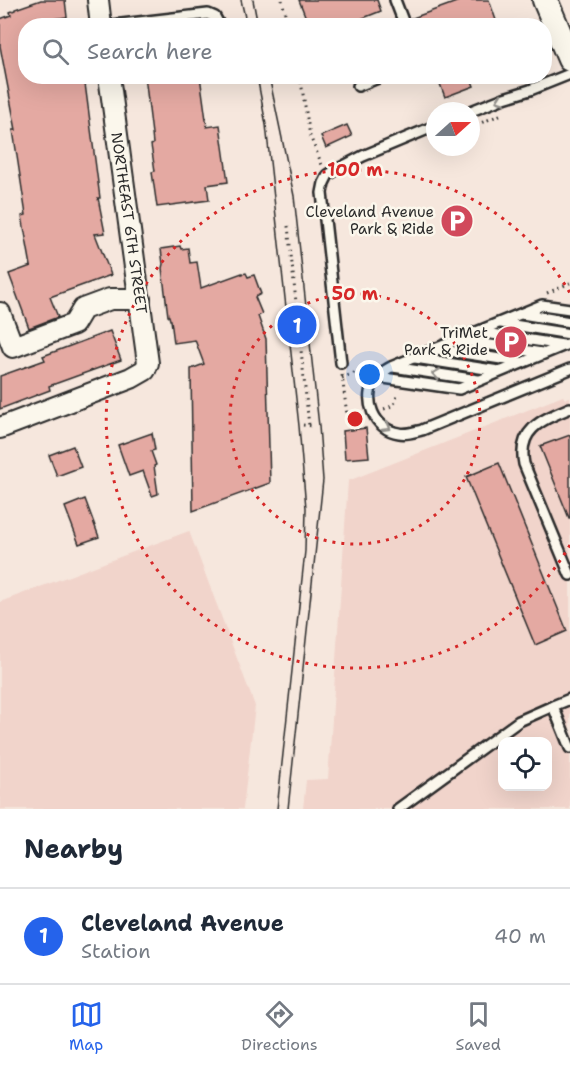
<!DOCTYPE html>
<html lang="en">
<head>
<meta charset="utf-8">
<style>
  body { margin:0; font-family:"Shantell Sans",sans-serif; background:#f6f6f7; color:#1f2937 }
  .controls { position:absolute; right:18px; bottom:18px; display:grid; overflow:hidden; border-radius:12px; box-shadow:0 6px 24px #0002 }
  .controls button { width:54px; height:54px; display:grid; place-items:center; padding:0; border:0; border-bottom:2px solid #e0e1e3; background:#fff; color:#1f2937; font:30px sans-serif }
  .compass { position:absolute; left:426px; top:102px; width:54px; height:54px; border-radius:50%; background:#fff; box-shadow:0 6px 24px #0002; rotate:69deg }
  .you { position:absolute; left:370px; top:375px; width:21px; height:21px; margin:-15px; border:4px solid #fff; border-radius:50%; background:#1a73e8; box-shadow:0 0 0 9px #1a73e833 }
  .badge { display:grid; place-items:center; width:39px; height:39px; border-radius:50%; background:#2563eb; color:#fff; font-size:20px; font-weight:700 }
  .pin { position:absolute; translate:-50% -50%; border:3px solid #fff; box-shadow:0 2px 6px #0006 }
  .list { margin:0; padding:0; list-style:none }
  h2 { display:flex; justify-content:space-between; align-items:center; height:78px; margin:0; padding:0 24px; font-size:26px }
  h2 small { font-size:20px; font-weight:400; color:#747a83 }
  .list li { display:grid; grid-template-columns:39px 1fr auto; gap:18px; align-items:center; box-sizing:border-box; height:96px; padding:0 24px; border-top:2px solid #e0e1e3 }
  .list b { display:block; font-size:22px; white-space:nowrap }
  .list p { margin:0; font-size:20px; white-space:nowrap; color:#747a83 }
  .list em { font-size:20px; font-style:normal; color:#747a83 }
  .icon { flex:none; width:33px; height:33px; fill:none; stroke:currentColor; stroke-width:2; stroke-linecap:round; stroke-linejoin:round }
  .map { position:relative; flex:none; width:570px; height:809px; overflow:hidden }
  .search { position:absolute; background:#fff; box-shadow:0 6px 24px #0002; left:18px; right:18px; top:18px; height:66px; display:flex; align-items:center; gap:15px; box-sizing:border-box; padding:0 21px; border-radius:24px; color:#747a83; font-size:22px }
  .sheet { height:174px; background:#fff }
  nav { display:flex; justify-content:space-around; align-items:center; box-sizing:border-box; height:84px; border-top:2px solid #e0e1e3; background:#fff; font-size:16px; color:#747a83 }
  nav a { display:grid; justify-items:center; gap:3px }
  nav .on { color:#2563eb }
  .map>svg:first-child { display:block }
  .built { fill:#f1d4cb; fill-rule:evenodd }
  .building { fill:#e4a9a2; stroke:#2b2b2b; stroke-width:1.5 }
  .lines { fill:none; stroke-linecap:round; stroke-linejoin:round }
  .service-casing { stroke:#2b2b2b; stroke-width:14 }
  .minor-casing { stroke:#2b2b2b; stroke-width:24 }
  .tertiary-casing { stroke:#2b2b2b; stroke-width:28 }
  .path { stroke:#2b2b2b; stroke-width:3; stroke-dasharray:1.5 4.5; stroke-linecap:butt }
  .service { stroke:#fbf7ec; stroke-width:9 }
  .minor { stroke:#fbf7ec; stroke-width:20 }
  .tertiary { stroke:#fbf7ec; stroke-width:24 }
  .tram { stroke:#2b2b2b; stroke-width:1.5 }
  .oneway { stroke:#93918c }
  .ring { fill:none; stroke:#d62828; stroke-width:3; stroke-dasharray:3 6 }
  .labels { text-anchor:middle; stroke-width:5; stroke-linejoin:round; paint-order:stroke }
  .poi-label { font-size:15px; fill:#2b2b2b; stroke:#fbf7ec; text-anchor:end }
  .street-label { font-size:15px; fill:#2b2b2b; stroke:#fbf7ec }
  .centre { fill:#d62828; stroke:#fbf7ec; stroke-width:3 }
  .ring-label { font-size:18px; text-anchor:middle; font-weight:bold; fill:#d62828; stroke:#fbf7ec; stroke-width:5; stroke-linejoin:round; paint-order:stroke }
</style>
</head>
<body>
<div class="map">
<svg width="570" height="809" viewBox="0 0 570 809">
  <rect width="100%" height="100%" fill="#f6e7dd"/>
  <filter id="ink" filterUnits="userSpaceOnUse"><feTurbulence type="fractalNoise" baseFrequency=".0167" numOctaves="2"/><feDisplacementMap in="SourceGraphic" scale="12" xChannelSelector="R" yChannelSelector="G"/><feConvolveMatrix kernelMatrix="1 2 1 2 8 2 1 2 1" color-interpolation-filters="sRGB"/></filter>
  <g filter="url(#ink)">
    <g class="built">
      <path d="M 563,396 L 565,399 L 570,397 L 570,809 L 303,809 L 306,780 L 328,779 L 348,481 ZM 502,742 L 548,742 L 548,786 L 502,786 Z"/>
      <polygon points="189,531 255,706 243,809 0,809 0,602"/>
    </g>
    <g class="building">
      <polygon points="41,0 65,0 67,17 30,22 31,26 26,26 26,76 84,76 100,198 98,198 105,233 95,234 111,275 50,297 58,317 29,328 9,274 31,266 22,216 26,215 13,130 16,130 0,46 0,19 11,15 10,12 15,10 15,9"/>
      <polygon points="299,0 377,0 381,11 343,26 309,26"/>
      <polygon points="462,0 489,0 498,26 412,26 410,19"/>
      <polygon points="145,76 200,76 207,127 220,125 228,182 207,185 209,200 157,207 152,172 155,171 151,145 153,144 152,134"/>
      <polygon points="437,76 470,76 474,86 445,97"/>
      <polygon points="347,125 352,136 326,148 321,136"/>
      <polygon points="180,246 181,249 188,248 190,263 197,262 201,288 242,273 242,274 246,273 248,277 254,275 261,294 255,297 262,314 258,316 266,339 270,483 193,511 191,369 204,364 195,340 174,343 171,320 170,320 169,316 168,316 162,268 163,264 161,249"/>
      <polygon points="110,331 121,360 49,386 50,390 0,409 0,376 45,360 43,356"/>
      <polygon points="366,428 369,457 345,459 343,431"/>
      <polygon points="152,433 155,450 151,451 156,465 154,466 158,494 152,496 143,471 129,476 118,445"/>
      <polygon points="570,435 570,518 569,518 540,446"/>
      <polygon points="73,446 81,467 57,476 49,455"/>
      <polygon points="499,463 567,631 535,645 466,477"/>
      <polygon points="85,499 99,537 79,544 65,507"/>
    </g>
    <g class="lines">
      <g class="service-casing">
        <g id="service">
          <polyline points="395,0 405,26"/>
          <polyline points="104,26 208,14 215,17 220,26"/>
          <polyline points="358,86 383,76"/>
          <polyline points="471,111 504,98 530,90 570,74"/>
          <path d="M 570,309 L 542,305 L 391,367 C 386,370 380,373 376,378 C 361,398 374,430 399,433 C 406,435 414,432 422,430 L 570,369"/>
          <polyline points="522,314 570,322"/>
          <polyline points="501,323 570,334"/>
          <polyline points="479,332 563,345"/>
          <polyline points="458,340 542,353"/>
          <polyline points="436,349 520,362"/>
          <polyline points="415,358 499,371"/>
          <polyline points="341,363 322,193 324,183 328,175 336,170 363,156 435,126"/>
          <polyline points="393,367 478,380"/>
          <polyline points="377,377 459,389 570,343"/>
          <path d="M 570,408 C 542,420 517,429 524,464 L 570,575"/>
          <polyline points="570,699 553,706 570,748"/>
          <polyline points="398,809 519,721 553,706"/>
        </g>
      </g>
      <g class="minor-casing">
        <g id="minor">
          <polyline points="98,0 101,26"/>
          <polyline points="0,313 13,347 74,324 83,309 110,299 140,299"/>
          <polyline points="0,428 131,378 145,370 148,363 109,76"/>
        </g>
      </g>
      <g class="tertiary-casing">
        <polyline id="tertiary" points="545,0 570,59"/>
      </g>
      <g class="path">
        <polyline points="282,0 288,26"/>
        <polyline points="300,76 310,136 322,165"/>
        <polyline points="471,127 502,114"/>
        <polyline points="288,226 309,426"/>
        <polyline points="547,293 570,283"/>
        <polyline points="342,375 348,423 361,418"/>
        <polyline points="342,378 366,368"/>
        <polyline points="384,409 394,405 398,393"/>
        <polyline points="303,425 314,426"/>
      </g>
      <use href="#service" class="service"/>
      <use href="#minor" class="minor"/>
      <use href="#tertiary" class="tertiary"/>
      <g class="tram">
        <polyline points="241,0 247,26"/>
        <polyline points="253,0 258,26"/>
        <polyline points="257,76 266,125 299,426 306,508 305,551 277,809"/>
        <polyline points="269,76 294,196 319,426 323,480 288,809"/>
      </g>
    </g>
    <defs><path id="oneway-chevron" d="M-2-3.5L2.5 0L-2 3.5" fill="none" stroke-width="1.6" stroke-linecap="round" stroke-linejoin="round" transform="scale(1.5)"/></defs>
    <g class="oneway">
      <use href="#oneway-chevron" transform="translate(500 100) rotate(160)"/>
      <use href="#oneway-chevron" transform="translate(436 374) rotate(-171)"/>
      <use href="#oneway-chevron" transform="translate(387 427) rotate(31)"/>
    </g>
  </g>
  <g class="ring">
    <circle cx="355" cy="419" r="125"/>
    <path d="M570 545A249 249 0 1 1 570 293"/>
  </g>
  <defs>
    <g id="parking-disc" transform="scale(1.725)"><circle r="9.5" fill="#d1495b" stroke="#fbf7ec"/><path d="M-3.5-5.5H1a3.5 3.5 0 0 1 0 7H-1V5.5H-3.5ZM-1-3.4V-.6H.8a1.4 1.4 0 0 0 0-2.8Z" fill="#fff"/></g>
  </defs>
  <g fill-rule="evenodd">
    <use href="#parking-disc" x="457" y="221"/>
    <use href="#parking-disc" x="511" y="342"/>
  </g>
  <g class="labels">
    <g class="poi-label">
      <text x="434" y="217">Cleveland Avenue<tspan x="434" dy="17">Park &amp; Ride</tspan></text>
      <text x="488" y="338">TriMet<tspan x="488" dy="17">Park &amp; Ride</tspan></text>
    </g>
    <g class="street-label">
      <text transform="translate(129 223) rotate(82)" y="5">NORTHEAST 6TH STREET</text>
    </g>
  </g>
  <circle cx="355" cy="419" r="9" class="centre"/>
  <g class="ring-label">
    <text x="355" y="176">100 m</text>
    <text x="355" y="300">50 m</text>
  </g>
</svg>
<div class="controls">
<button><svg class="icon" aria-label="locate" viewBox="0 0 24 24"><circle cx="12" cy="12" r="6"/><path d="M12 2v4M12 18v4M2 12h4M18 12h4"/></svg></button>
</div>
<svg class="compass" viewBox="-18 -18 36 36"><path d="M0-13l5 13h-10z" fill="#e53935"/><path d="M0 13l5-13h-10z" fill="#747a83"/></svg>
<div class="you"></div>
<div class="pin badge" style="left:297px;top:325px">1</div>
<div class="search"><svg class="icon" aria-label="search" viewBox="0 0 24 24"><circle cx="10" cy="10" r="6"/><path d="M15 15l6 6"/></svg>Search here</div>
</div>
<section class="sheet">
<h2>Nearby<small></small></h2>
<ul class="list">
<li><span class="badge">1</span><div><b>Cleveland Avenue</b><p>Station</p></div><em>40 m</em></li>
</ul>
</section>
<nav>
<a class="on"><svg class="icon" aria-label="map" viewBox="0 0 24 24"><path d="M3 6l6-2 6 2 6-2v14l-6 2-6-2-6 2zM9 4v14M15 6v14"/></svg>Map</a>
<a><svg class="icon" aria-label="directions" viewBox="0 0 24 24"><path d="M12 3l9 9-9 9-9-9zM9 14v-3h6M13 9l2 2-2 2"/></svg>Directions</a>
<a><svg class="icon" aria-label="saved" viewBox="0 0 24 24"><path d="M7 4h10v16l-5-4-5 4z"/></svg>Saved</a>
</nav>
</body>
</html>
